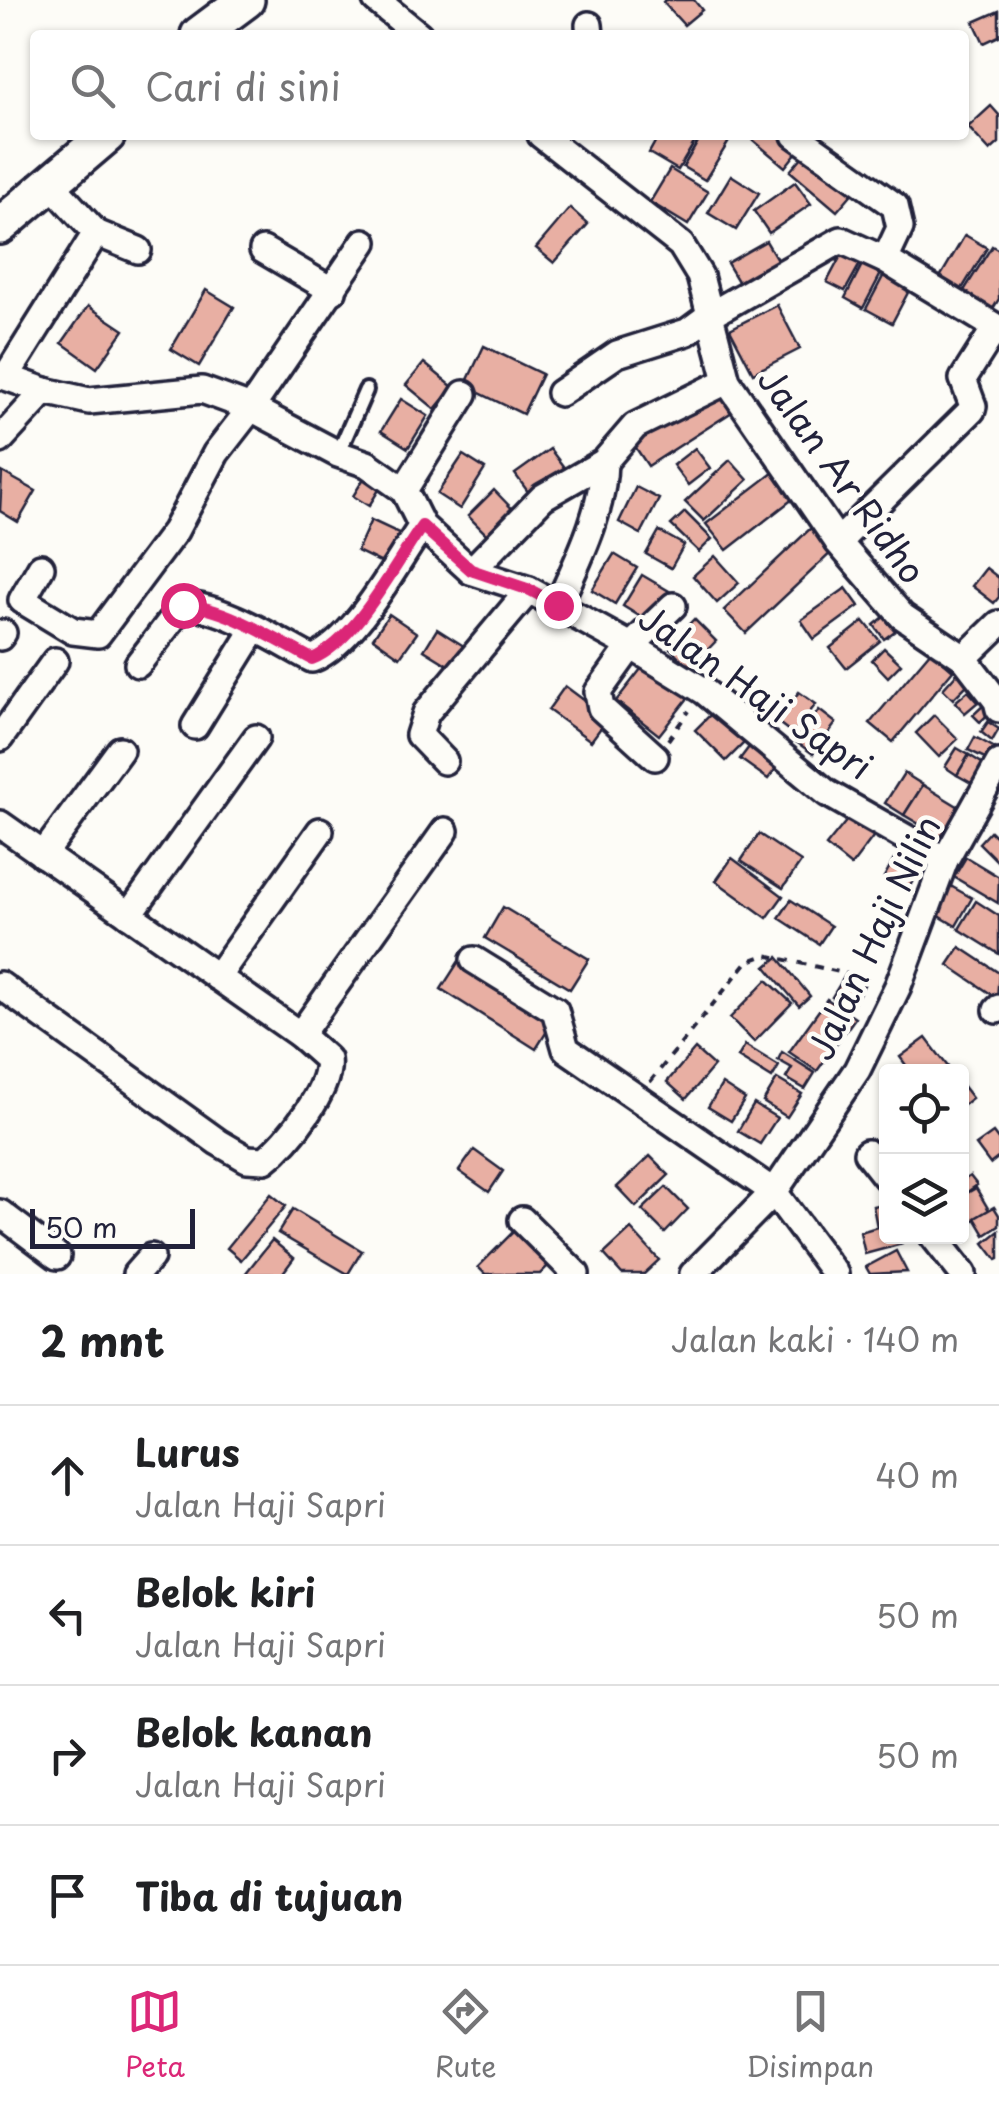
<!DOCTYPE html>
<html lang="id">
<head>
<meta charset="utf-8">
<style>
  body { margin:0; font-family:"Playpen Sans",sans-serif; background:#f6f6f6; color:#202124 }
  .controls { position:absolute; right:30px; bottom:30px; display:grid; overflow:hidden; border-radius:10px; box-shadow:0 2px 8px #0004 }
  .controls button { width:90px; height:90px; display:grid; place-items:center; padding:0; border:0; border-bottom:2px solid #e0e0e0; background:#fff; color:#202124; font:50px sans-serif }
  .scale { position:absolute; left:30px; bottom:25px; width:165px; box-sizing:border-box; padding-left:10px; border:5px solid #22223b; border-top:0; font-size:28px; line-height:35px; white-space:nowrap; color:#22223b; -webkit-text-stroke:8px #fdfcf7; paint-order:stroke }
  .stop { position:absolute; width:30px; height:30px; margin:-22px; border:8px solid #db2777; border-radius:50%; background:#fff }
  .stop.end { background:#db2777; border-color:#fff; box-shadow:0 2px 10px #0008 }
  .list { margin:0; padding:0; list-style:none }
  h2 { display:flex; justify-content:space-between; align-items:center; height:130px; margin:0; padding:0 40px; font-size:42px }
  h2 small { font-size:32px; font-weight:400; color:#757577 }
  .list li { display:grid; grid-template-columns:65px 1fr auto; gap:30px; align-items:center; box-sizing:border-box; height:140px; padding:0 40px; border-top:2px solid #e0e0e0 }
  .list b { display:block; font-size:38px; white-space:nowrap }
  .list p { margin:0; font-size:32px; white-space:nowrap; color:#757577 }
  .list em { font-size:32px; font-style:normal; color:#757577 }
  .icon { flex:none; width:55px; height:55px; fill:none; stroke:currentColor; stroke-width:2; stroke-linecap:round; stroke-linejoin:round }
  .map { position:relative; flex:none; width:999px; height:1274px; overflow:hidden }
  .search { position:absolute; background:#fff; box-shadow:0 2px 8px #0004; left:30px; right:30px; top:30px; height:110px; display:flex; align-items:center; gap:25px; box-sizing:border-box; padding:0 35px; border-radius:10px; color:#757577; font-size:38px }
  .sheet { height:690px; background:#fff }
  nav { display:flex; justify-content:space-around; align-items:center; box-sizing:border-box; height:140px; border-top:2px solid #e0e0e0; background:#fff; font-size:28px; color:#757577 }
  nav a { display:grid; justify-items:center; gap:5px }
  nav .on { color:#db2777 }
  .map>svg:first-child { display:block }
  .building { fill:#e8afa3; stroke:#22223b; stroke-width:2.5 }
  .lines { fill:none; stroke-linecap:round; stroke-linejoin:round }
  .lane-casing { stroke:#22223b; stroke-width:20 }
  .street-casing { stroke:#22223b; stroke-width:32 }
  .secondary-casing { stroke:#22223b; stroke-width:42 }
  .path { stroke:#22223b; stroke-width:4; stroke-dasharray:8 8; stroke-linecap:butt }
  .lane { stroke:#fdfcf7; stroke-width:12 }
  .street { stroke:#fdfcf7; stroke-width:25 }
  .secondary { stroke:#fdfcf7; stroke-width:35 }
  .route { stroke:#db2777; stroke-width:12 }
  .labels { text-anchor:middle; stroke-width:9; stroke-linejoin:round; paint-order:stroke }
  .street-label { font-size:35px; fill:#22223b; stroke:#fdfcf7 }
</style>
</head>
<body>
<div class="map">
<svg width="999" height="1274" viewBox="0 0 999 1274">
  <rect width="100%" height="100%" fill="#fdfcf7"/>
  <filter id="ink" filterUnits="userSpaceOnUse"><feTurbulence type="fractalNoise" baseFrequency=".01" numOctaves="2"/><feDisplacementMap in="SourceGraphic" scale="20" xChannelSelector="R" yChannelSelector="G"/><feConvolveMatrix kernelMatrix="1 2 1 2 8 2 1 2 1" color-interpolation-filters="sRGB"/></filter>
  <g filter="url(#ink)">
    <g class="building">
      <polygon points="665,0 694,0 702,10 684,25 663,2"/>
      <polygon points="999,11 999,36 984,43 974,22"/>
      <polygon points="991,106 999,115 999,143 990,151 968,127"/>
      <polygon points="659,135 699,135 678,170 649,153"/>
      <polygon points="702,135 733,135 705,180 683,167"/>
      <polygon points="757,135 787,135 801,147 785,167 753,140"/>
      <polygon points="809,149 856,189 837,211 790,171"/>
      <polygon points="670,169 708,192 688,225 650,202"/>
      <polygon points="731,175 759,193 736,230 708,213"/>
      <polygon points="795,182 811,204 769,233 754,211"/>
      <polygon points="570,208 588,224 554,263 536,248"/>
      <polygon points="965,235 987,248 957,297 936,284"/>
      <polygon points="766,241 778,261 739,283 727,263"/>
      <polygon points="992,246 999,250 999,299 989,315 960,297"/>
      <polygon points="843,252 861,262 845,291 827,282"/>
      <polygon points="865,259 884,268 863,308 845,298"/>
      <polygon points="887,269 913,283 892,323 866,309"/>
      <polygon points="206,290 234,307 199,366 171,349"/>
      <polygon points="777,305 800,349 753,373 730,329"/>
      <polygon points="88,306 124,330 97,368 62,343"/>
      <polygon points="484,346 542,374 523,414 465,386"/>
      <polygon points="424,363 453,387 435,409 406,385"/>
      <polygon points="720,386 735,410 648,466 632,442"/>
      <polygon points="401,399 428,416 408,448 381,431"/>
      <polygon points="695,448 710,468 688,485 673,465"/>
      <polygon points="550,449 566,470 531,496 515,474"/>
      <polygon points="463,455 485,469 460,509 437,494"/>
      <polygon points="730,460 748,480 704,521 685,502"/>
      <polygon points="778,469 798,495 727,550 706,524"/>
      <polygon points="369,470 385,480 369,506 353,496"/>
      <polygon points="2,472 36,491 18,522 0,511"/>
      <polygon points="636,487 659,499 641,534 619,522"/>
      <polygon points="494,490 519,516 493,541 468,516"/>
      <polygon points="685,512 712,539 699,552 671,525"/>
      <polygon points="371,520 401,534 386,565 357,551"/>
      <polygon points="813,526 835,549 746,633 724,610"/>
      <polygon points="659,531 684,545 671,568 646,554"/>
      <polygon points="614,554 637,568 615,604 592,590"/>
      <polygon points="715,556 739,583 717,603 693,576"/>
      <polygon points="986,568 999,578 999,597 994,603 972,586"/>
      <polygon points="642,575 669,591 649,622 623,606"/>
      <polygon points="846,588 859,606 814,639 801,620"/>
      <polygon points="389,614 417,633 400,657 373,638"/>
      <polygon points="884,617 895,631 884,639 874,625"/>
      <polygon points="694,619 716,641 690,668 668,646"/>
      <polygon points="864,621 880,641 846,668 830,648"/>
      <polygon points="437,629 467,648 453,668 424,650"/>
      <polygon points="884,648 901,664 888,677 872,660"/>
      <polygon points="931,651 953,670 893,742 870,723"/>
      <polygon points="648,660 692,693 659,735 616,701"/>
      <polygon points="959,671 970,682 953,699 943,689"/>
      <polygon points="565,686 608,718 591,741 548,710"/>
      <polygon points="968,691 978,702 965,713 955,702"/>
      <polygon points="799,692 816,704 793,734 776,721"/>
      <polygon points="987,702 994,709 980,722 973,715"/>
      <polygon points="715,710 746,741 726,761 695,730"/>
      <polygon points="819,710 836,723 813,754 795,741"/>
      <polygon points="934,715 958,739 939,757 916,733"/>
      <polygon points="988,722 999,729 992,741 981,732"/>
      <polygon points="975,737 995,748 989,760 968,750"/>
      <polygon points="755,739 783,759 768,779 740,759"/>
      <polygon points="957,748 969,755 957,775 945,767"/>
      <polygon points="969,755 993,770 982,789 957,775"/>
      <polygon points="904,773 923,785 904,815 885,803"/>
      <polygon points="923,785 964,810 946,840 904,815"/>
      <polygon points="852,814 876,833 851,866 826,846"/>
      <polygon points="990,831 999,840 999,863 979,843"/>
      <polygon points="759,834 801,862 783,888 741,861"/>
      <polygon points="905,840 929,853 907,891 884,877"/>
      <polygon points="966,857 999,877 998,903 954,877"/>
      <polygon points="732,858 783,896 767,918 716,881"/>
      <polygon points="947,884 972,898 956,926 931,911"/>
      <polygon points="791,900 831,926 819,944 779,918"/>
      <polygon points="976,901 999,916 999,954 959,929"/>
      <polygon points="503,907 589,959 570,989 485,938"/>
      <polygon points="960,947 999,973 997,998 948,965"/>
      <polygon points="778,957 810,996 799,1006 766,967"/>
      <polygon points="459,961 554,1020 536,1049 441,989"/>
      <polygon points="846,974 864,985 851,1008 832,997"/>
      <polygon points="767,980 792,1003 754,1042 730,1018"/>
      <polygon points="827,999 855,1018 817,1071 789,1052"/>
      <polygon points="926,1038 952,1072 911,1072 900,1057"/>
      <polygon points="745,1045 779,1066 772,1078 738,1057"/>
      <polygon points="695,1049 714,1066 686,1099 667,1082"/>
      <polygon points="782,1052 815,1073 805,1089 786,1078 792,1068 778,1060"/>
      <polygon points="777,1079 802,1094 787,1117 763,1102"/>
      <polygon points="722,1084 745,1099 731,1121 708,1107"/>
      <polygon points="962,1085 972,1098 962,1106"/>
      <polygon points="754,1104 777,1118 760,1144 738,1131"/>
      <polygon points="993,1133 999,1141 999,1157 990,1164 976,1145"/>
      <polygon points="474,1150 503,1171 489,1192 459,1171"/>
      <polygon points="650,1156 669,1175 636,1207 617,1187"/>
      <polygon points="970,1176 977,1185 962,1196 962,1181"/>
      <polygon points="666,1187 688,1209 665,1233 642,1210"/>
      <polygon points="976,1188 989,1210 972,1221 962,1204 962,1196"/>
      <polygon points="271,1194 286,1206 241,1260 227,1248"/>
      <polygon points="886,1203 886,1236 900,1236 902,1244 865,1254 860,1232 877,1227 873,1206"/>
      <polygon points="994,1207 999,1215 999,1226 985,1235 975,1218"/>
      <polygon points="293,1209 362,1251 348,1274 278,1233"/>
      <polygon points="517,1228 552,1262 540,1274 485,1274 478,1267"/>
      <polygon points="631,1229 659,1260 644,1274 622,1274 604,1254"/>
      <polygon points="999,1231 999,1259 997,1260 984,1243"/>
      <polygon points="272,1240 294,1258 282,1274 245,1274"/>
      <polygon points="896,1251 907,1272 870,1274 866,1267"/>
    </g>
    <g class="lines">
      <g class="lane-casing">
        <polyline id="lane" points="338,454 366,390"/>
      </g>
      <g class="street-casing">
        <g id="street">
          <polyline points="376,0 419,35"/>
          <polyline points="589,25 590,35"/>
          <polyline points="541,135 681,245 700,276 727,381 838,542 902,616 964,658 997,701 999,709"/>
          <polyline points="795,135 895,206 900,228 885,260"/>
          <polyline points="96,233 138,250"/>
          <polyline points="263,250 333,291"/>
          <polyline points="0,375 45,391 89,401 202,390 251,408 338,454 367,464 404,490 422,526 471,571 529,590 631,646 704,691 827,793 945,860"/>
          <polyline points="6,377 96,233 51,184"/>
          <polyline points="560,393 617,354 687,332 710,315 841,240 885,260 999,329"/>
          <polyline points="0,440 45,391"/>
          <polyline points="404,490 464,394"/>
          <polyline points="838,542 972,410 973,406 963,379 996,327"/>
          <polyline points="41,567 22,600 73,631 98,634 175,531 216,453 251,408 364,242"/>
          <polyline points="471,571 543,497 604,462 635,426 727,381"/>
          <path d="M 558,605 C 578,560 603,513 604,462"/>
          <polyline points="0,637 3,633"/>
          <polyline points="964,658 999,624"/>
          <path d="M 138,664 L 183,605 C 224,606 276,640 312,659 C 356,641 394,566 422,526"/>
          <polyline points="195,726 255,629"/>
          <polyline points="0,738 55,661"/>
          <polyline points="655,757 601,708 598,692 631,646 673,606"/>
          <polyline points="444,761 419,735 426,713 529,590"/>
          <path d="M 0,824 L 300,1035 L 327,1059 C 332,1088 288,1142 265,1160 L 247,1159 L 218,1142 L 0,985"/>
          <polyline points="43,855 120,750"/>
          <polyline points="129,915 256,738"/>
          <polyline points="474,960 555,1010 566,1049 774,1192 835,1274"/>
          <polyline points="217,977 320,831"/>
          <polyline points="997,1010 999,1008"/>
          <polyline points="300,1035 445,831"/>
          <polyline points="867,1153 886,1177"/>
          <polyline points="0,1213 57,1256"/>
          <polyline points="522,1220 576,1274"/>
          <polyline points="933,1236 963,1274"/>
          <polyline points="136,1274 151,1257"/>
          <polyline points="693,1274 774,1192 857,1070 898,986 945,860 999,763"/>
        </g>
      </g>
      <g class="secondary-casing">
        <g id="secondary">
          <polyline points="199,35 246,0"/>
          <polyline points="0,226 107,135"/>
        </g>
      </g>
      <g class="path">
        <polyline points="668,740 689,711"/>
        <polyline points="650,1082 747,962 765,955 874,980"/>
      </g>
      <use href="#lane" class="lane"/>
      <use href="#street" class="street"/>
      <use href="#secondary" class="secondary"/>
    </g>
  </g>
  <g class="lines" filter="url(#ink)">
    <path class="route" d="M 183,605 C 224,606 276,640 312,659 C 356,641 394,566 422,526 L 471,570 L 530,590 L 558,605"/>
  </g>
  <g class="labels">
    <g class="street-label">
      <text transform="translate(841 476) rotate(54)" y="12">Jalan Ar Ridho</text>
      <text transform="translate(755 693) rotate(35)" y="12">Jalan Haji Sapri</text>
      <text transform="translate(875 938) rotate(-65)" y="12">Jalan Haji Nilin</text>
    </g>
  </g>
</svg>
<div class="controls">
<button><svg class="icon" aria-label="locate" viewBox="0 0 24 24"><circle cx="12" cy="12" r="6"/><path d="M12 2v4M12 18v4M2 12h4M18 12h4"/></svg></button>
<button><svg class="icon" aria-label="layers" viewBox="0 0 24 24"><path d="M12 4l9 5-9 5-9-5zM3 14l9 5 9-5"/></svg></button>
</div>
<div class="scale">50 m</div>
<div class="stop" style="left:183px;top:605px"></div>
<div class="stop end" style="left:558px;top:605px"></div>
<div class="search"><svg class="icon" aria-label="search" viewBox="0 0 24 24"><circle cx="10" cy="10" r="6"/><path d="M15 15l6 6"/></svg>Cari di sini</div>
</div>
<section class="sheet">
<h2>2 mnt<small>Jalan kaki · 140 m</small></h2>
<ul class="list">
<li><svg class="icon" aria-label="ahead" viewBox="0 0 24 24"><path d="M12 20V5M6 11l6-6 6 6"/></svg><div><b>Lurus</b><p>Jalan Haji Sapri</p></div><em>40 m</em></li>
<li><svg class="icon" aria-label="left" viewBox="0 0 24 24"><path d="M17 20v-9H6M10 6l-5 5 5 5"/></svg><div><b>Belok kiri</b><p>Jalan Haji Sapri</p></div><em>50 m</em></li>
<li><svg class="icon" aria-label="right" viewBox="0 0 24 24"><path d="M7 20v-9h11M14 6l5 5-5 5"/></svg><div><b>Belok kanan</b><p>Jalan Haji Sapri</p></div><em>50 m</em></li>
<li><svg class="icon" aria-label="arrive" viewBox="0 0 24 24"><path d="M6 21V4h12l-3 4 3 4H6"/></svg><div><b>Tiba di tujuan</b></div></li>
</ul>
</section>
<nav>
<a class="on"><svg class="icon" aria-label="map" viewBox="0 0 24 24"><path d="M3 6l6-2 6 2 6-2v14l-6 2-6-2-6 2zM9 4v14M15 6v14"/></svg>Peta</a>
<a><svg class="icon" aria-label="directions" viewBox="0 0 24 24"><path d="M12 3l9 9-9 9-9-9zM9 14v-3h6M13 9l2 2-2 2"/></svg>Rute</a>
<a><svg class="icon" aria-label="saved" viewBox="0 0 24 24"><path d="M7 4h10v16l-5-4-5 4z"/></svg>Disimpan</a>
</nav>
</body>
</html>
